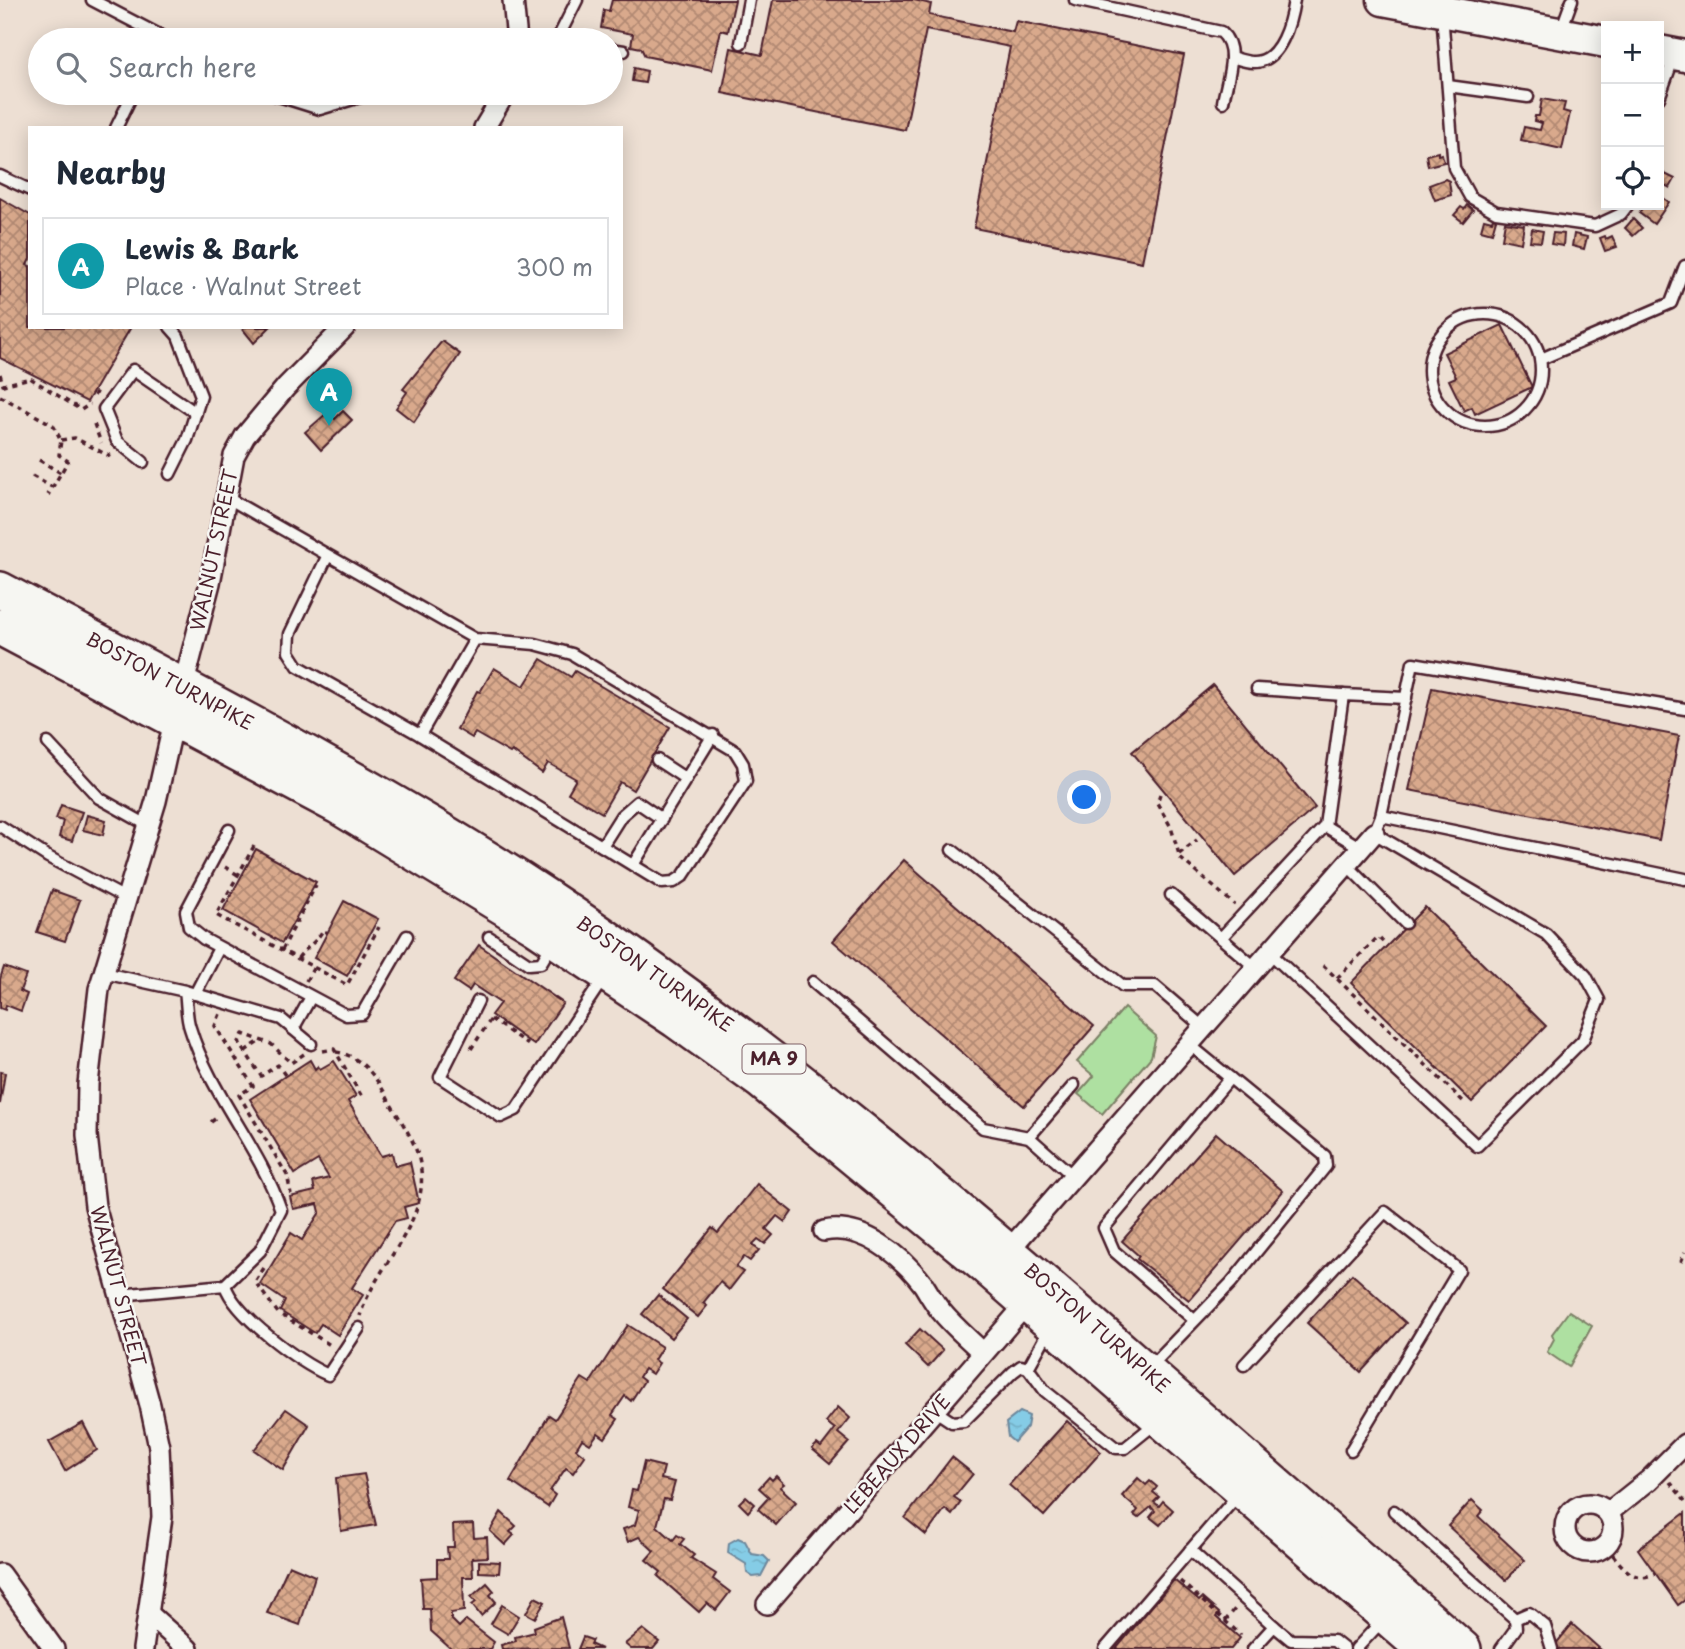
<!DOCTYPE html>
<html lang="en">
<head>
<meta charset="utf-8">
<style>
  body { margin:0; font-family:"Playpen Sans",sans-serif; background:#f2f2f3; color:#1f2937 }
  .controls { position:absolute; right:21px; top:21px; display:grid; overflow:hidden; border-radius:0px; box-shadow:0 4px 18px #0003 }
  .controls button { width:63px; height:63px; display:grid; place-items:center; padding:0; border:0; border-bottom:2px solid #e0e1e3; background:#fff; color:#1f2937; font:35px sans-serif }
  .you { position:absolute; left:1085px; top:798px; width:24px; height:24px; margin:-18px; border:5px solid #fff; border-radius:50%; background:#1a73e8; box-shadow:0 0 0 10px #1a73e833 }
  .badge { display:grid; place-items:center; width:46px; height:46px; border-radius:50%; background:#c8321e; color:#fff; font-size:23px; font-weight:700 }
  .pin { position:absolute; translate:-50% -58px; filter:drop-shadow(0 2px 4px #0008) }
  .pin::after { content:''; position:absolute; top:37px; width:24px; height:21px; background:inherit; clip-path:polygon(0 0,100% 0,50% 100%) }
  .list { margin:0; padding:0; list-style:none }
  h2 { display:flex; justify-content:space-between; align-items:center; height:91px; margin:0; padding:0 28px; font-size:30px }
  h2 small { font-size:23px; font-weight:400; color:#747a83 }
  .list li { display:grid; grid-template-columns:46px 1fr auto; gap:21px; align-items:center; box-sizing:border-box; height:98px; margin:0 14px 14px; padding:0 14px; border:2px solid #e0e1e3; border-radius:0px }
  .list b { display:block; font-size:26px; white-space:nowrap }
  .list p { margin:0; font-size:23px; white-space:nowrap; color:#747a83 }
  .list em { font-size:23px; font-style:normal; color:#747a83 }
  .icon { flex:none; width:38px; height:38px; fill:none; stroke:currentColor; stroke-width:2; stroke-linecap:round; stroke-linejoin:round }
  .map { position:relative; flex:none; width:1685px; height:1649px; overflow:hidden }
  .search { position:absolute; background:#fff; box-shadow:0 4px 18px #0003; left:28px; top:28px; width:595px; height:77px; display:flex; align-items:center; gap:18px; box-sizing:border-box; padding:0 24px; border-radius:38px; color:#747a83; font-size:26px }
  .panel { position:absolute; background:#fff; box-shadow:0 4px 18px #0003; left:28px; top:126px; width:595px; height:203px; border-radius:0px }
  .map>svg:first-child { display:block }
  .green { fill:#aee0a1; stroke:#7c8066; stroke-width:2 }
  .water { fill:url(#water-ripples); stroke:#6d879b; stroke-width:2 }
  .building { fill:url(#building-cross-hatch); stroke:#4a1f2b; stroke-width:2 }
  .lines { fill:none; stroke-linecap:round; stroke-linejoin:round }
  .lane-casing { stroke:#4a1f2b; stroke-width:15 }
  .street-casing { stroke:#4a1f2b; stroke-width:24 }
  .primary-casing { stroke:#4a1f2b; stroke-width:35 }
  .highway-casing { stroke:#4a1f2b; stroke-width:40 }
  .path { stroke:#4a1f2b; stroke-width:3.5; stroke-dasharray:5 5; stroke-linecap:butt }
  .lane { stroke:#f6f6f2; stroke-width:10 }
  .street { stroke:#f6f6f2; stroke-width:19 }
  .primary { stroke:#f6f6f2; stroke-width:30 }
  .highway { stroke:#f6f6f2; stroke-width:35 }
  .labels { text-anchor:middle; stroke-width:5; stroke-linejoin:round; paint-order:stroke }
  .shield { fill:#f6f6f2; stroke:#7e6067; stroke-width:2 }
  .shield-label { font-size:18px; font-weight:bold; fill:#4a1f2b }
  .street-label { font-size:19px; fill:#4a1f2b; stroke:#f6f6f2 }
</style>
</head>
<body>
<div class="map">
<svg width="1685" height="1649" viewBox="0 0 1685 1649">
  <defs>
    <pattern id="water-ripples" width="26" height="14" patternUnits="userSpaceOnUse" patternTransform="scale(1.75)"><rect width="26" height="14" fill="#85cce6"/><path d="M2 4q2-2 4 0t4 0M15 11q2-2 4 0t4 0" fill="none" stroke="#74afc5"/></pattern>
    <pattern id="building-cross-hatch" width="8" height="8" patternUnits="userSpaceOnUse" patternTransform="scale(1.75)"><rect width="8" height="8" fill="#d9a98c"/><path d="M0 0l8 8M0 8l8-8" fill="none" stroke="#b28973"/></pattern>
  </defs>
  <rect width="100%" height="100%" fill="#eddfd3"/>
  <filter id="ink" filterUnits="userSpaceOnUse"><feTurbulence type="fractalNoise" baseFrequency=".0143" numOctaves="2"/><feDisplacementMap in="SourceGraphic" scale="14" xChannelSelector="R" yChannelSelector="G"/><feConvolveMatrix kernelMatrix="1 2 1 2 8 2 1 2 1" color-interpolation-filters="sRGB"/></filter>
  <g filter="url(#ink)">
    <g class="green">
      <polygon points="1124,1008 1156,1036 1151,1057 1102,1114 1078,1094 1094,1076 1077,1062"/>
      <polygon points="1569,1311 1592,1326 1569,1367 1547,1352 1554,1339 1552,1334"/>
    </g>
    <g class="water">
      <polygon points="1020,1412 1029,1416 1027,1427 1014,1442 1008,1437 1006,1423"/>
      <polygon points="738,1538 745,1541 752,1554 764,1556 769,1561 761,1576 753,1577 747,1573 746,1564 728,1553 729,1543"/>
    </g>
    <g class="building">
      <polygon points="612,0 735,0 728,32 721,30 712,70 645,56 641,48 631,46 633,34 601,28 604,10 609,11"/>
      <polygon points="773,0 914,0 931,4 929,15 1013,32 1016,21 1184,55 1142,262 974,228 1010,47 926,30 905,130 722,93 731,48 762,55"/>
      <polygon points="634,68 647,71 645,83 632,81"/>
      <polygon points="1542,99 1565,103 1563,111 1570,113 1562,149 1521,140 1524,127 1540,130 1542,123 1534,121 1535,116 1539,116"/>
      <polygon points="1438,152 1438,155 1442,154 1444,162 1428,166 1426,155"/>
      <polygon points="1663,173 1675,179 1670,188 1659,182"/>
      <polygon points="1445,179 1449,181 1451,195 1435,200 1429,185"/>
      <polygon points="1659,195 1669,202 1654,224 1639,213 1643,207 1641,205 1659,205"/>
      <polygon points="0,198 30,215 30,259 27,265 30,266 30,327 131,327 87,402 0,358"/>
      <polygon points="1467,205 1473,210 1463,222 1454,215 1461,207 1464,209"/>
      <polygon points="1493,218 1496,219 1492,233 1481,230 1484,219 1492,221"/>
      <polygon points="1633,219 1642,228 1633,236 1625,228"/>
      <polygon points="1505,222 1524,225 1521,243 1502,239"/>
      <polygon points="1532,229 1543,231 1541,242 1530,241"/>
      <polygon points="1553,233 1564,234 1563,246 1551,244"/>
      <polygon points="1574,234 1587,237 1584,249 1572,246"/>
      <polygon points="1605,236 1606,239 1612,236 1617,247 1605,251 1600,238"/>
      <polygon points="1502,325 1532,387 1475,414 1472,407 1464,411 1449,380 1456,377 1444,353"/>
      <polygon points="241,327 270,327 254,343"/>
      <polygon points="442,341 460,354 414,422 396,408 407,392 403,389"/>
      <polygon points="343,411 352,420 321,450 305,432 328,412 335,419"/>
      <polygon points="541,659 571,677 575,671 670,727 633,790 620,782 602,813 568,793 576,779 548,763 542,773 512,751 510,753 475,733 472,738 457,729 477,691 480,692 494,668 524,686"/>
      <polygon points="1213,685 1315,808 1235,876 1132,752"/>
      <polygon points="1432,688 1679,736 1659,840 1409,790"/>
      <polygon points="61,805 82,812 72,841 59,837 63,821 56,819"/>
      <polygon points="87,815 106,820 103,835 83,830"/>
      <polygon points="256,849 316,882 282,943 223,910"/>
      <polygon points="904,860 1094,1026 1024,1106 833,941"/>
      <polygon points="52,890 80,900 65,941 37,932"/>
      <polygon points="344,901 378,919 347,976 314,958"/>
      <polygon points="1425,907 1546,1026 1472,1102 1351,983"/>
      <polygon points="479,945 563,1003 534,1045 491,1015 500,1003 473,985 469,991 454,981"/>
      <polygon points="4,967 26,975 20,991 27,994 21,1011 6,1005 5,1010 0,1008 0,979"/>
      <polygon points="310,1060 315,1069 318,1066 320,1069 334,1061 356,1096 348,1101 381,1156 392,1153 395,1166 410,1162 419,1203 404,1207 407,1218 395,1221 352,1288 363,1295 338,1335 321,1324 315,1333 280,1311 285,1301 260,1284 291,1233 302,1240 320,1212 318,1204 293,1209 290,1197 315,1191 313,1182 329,1178 318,1160 295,1174 250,1099"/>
      <polygon points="0,1072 5,1073 0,1104"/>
      <polygon points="1216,1133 1283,1191 1189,1300 1137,1259 1139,1256 1122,1241"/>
      <polygon points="757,1184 792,1212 785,1222 777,1216 766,1229 773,1235 765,1244 758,1239 752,1245 759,1250 750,1261 744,1257 736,1267 743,1272 729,1290 720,1282 703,1303 707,1306 698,1317 663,1289 712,1228 718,1233"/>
      <polygon points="1352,1274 1406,1323 1361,1372 1307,1323"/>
      <polygon points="658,1295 687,1319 671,1338 642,1314"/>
      <polygon points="628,1325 662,1347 654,1360 659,1363 652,1374 644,1369 639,1377 644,1381 631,1401 625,1396 612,1415 618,1419 605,1438 598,1433 590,1444 582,1439 576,1449 585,1456 573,1473 566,1468 550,1491 555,1495 548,1507 510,1481 549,1415 555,1419 582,1378 590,1383"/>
      <polygon points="920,1329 943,1350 928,1367 905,1345"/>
      <polygon points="838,1407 850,1418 838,1433 849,1442 830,1464 812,1449 817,1444 821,1447 835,1429 826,1422"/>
      <polygon points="286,1409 309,1425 283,1470 254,1450"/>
      <polygon points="1067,1421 1101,1452 1044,1516 1009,1485"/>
      <polygon points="83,1423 97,1450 65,1471 49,1442"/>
      <polygon points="952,1457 973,1474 954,1497 961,1502 952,1515 945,1509 926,1535 905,1518"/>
      <polygon points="644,1462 664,1467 661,1479 675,1482 670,1500 664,1499 657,1526 673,1540 677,1535 684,1539 680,1544 694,1555 691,1558 716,1574 713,1579 730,1592 716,1610 707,1603 699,1612 658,1576 661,1572 646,1560 654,1551 639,1537 628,1542 623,1529 635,1525 639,1510 628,1507 632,1490 637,1491"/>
      <polygon points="364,1474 376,1525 341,1531 336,1478"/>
      <polygon points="776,1476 784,1484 780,1487 796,1502 776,1525 758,1509 769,1497 759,1488 769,1477 772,1480"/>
      <polygon points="1138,1478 1146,1485 1150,1481 1157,1487 1153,1492 1159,1497 1154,1502 1159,1506 1163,1501 1173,1510 1160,1525 1150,1517 1155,1511 1151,1507 1138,1518 1134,1515 1138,1510 1122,1496"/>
      <polygon points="746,1496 755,1504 748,1512 739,1503"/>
      <polygon points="1472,1500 1483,1510 1478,1516 1525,1560 1506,1580 1448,1526"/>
      <polygon points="501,1512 516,1526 510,1532 514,1535 505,1545 490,1531"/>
      <polygon points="1685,1513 1685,1600 1678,1605 1638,1549"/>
      <polygon points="473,1524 474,1538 487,1537 488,1557 472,1558 473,1577 463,1577 464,1611 451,1613 451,1619 459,1627 466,1620 494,1642 490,1649 451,1649 431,1631 430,1609 423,1609 421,1578 437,1577 437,1559 448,1559 447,1547 454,1547 453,1525"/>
      <polygon points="479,1561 500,1562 499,1573 479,1572"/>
      <polygon points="289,1565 315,1576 300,1625 267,1613"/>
      <polygon points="1174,1580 1199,1601 1202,1598 1219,1613 1216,1617 1240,1638 1231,1649 1116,1649"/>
      <polygon points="487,1583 494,1591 490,1595 496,1602 481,1616 472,1605 476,1602 471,1597"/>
      <polygon points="535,1597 545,1602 535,1618 526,1613"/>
      <polygon points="502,1605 519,1616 508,1634 491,1624"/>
      <polygon points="561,1617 569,1648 502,1649 501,1645 516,1641 515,1637 535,1632 534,1627"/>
      <polygon points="1572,1624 1600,1649 1559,1649 1555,1645"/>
      <polygon points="643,1629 659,1642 653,1649 631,1649 625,1644"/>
      <polygon points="583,1637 592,1640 590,1644 601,1649 578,1649"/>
    </g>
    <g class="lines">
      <g class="lane-casing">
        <g id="lane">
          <polyline points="92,0 169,40"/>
          <path d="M 1075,0 L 1221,32 C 1240,49 1227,79 1223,102"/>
          <polyline points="1442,13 1454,168 1470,197 1496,212 1595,226 1621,214 1628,205"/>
          <polyline points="1561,30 1572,0"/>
          <polyline points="557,40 577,0"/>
          <polyline points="741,43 749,0"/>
          <polyline points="611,49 624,51"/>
          <path d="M 1231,57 C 1238,59 1246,62 1253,62 C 1281,63 1291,20 1294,0"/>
          <polyline points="1448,86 1528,97"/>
          <polyline points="269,93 320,109 373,93"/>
          <polyline points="1659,98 1674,57"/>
          <polyline points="116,128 133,93"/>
          <polyline points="0,176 30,190"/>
          <circle cx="1485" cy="370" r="56"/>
          <polyline points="1541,359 1671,303 1685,266"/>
          <polyline points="143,462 117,441 104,409 133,370 196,413"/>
          <polyline points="170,474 187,440 201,396 178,336 170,327"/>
          <polyline points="226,497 475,639 420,735 662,883 674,882 683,876 746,781 743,764 735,751 572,654 535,644 475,639"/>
          <polyline points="327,557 290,634 289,652 298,666 420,735"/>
          <polyline points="1257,689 1343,695"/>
          <polyline points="48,743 99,798 149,826"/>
          <polyline points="657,760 686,779"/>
          <polyline points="1381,816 1685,879"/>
          <polyline points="0,826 48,857 127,899"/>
          <polyline points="1325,826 1343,695 1406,698"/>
          <polyline points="229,830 186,911 189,927 204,939 346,1015 362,1014 407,936"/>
          <polyline points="602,846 621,816 637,802 662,819"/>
          <polyline points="952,850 1123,986 1155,986 1204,1028"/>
          <polyline points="1346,864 1405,923"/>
          <polyline points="633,865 713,735"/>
          <polyline points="1171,895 1256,968"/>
          <polyline points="489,937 529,964 541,963 553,943"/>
          <polyline points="1221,938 1325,826 1361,848"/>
          <polyline points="1270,953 1477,1146 1583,1040 1599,1000 1586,976 1546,934 1374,833 1381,816 1413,663 1685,709"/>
          <path d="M 104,973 L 185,991 C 187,1003 186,1017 190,1028 C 210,1094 259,1146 281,1210 L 260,1251 L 225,1285 L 119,1295"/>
          <polyline points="813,982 983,1128 1029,1137 1074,1177"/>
          <polyline points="185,991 281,1019 311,1044"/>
          <polyline points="195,994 219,948"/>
          <polyline points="478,1001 440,1077 501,1117 516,1110 603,979"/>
          <polyline points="293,1029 311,997"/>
          <polyline points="1029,1137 1074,1085"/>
          <path d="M 225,1285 C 235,1316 299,1362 328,1375 L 359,1328"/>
          <polyline points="1193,1319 1114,1251 1104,1228 1230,1078"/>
          <polyline points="1049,1330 1028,1368 1045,1391 1116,1448 1125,1448 1156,1423"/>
          <polyline points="1244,1365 1385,1212 1459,1270 1351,1450"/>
          <polyline points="1151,1366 1231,1283 1326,1166 1325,1156 1190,1045"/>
          <polyline points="934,1410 952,1422 964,1421 1013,1372 1021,1366 1028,1368"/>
          <polyline points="1394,1511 1515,1619 1516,1628 1501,1649"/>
          <polyline points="1190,1550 1274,1626"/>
          <polyline points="1515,1619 1529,1613 1545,1626 1552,1649"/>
          <polyline points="1105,1649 1237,1496"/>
          <polyline points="1253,1649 1274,1626 1291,1640 1334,1641 1344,1649"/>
          <polyline points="1356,1649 1382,1621"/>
        </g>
      </g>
      <g class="street-casing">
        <g id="street">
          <polyline points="513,0 517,40"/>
          <polyline points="484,128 505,93"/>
          <polyline points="183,687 210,583 234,456 245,436 286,387 345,327"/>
          <path d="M 824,1231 C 862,1223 901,1255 923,1284 C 929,1293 934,1303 941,1311 C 953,1326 969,1339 983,1353"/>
          <polyline points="1008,1251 1374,833"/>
          <circle cx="1589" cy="1528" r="24"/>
          <polyline points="1609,1512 1649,1480 1685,1444"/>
          <polyline points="0,1574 54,1649"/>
          <polyline points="767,1604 1027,1303"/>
          <polyline points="150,1615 188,1649"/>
          <polyline points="143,1649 162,1517 159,1447 150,1405 95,1206 87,1135 88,1084 99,989 156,801 174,721"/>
        </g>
      </g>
      <g class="primary-casing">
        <g id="primary">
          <polyline points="1383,0 1606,42"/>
          <polyline points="1659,51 1685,56"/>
        </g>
      </g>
      <g class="highway-casing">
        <g id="highway">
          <path d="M 0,590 C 183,687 375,784 548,898 C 760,1039 949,1199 1141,1367 C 1248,1461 1356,1555 1463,1649"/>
          <polyline points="0,627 338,806 535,926 676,1020 761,1081 984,1265 1424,1649"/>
        </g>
      </g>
      <g class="path">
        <polyline points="0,374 3,385 30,378 81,410 90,404"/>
        <polyline points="0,396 53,425 61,440 59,455 68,461 48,495"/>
        <polyline points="94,396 98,388"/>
        <polyline points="94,424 101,443"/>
        <polyline points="61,440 75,438 109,456 107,452"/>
        <polyline points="39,460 61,473"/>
        <polyline points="32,476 52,487"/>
        <polyline points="1160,794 1157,803 1171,827 1180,858 1235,905"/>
        <polyline points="254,846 216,915 347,985 379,927"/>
        <polyline points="1179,854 1197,840"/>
        <polyline points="225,867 238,875"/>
        <polyline points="282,950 316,885"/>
        <path d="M 298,958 C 306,947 315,944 323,930 L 327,933"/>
        <polyline points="1323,965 1466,1104"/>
        <polyline points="1337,978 1378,937 1387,946"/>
        <polyline points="306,981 314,967"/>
        <polyline points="220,1014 215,1026 253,1086 239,1095 287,1175 291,1194"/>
        <polyline points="491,1019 530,1046"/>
        <polyline points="471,1049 491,1019"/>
        <polyline points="245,1051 260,1041"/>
        <polyline points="323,1051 334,1049 362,1097"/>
        <path d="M 336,1052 C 361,1055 378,1079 389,1101 C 399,1118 414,1139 419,1159 C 434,1221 377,1261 360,1316"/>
        <polyline points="285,1075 278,1065 261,1076 239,1042 243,1034 271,1044 291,1063 304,1054"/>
        <polyline points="211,1122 219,1116"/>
        <polyline points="1681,1262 1685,1252"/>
        <polyline points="264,1268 255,1282 278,1313 332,1346"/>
        <polyline points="1670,1482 1685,1501"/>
        <path d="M 1606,1547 C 1621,1563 1632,1586 1655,1573"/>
        <polyline points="1180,1581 1241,1635"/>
        <polyline points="1225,1621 1235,1609"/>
      </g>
      <use href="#lane" class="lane"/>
      <use href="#street" class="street"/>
      <use href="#primary" class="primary"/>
      <use href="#highway" class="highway"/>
    </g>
  </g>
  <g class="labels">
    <rect class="shield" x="742.5" y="1044.5" width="63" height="29" rx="5"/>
    <g class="shield-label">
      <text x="774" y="1065">MA 9</text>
    </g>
    <g class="street-label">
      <text transform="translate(214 550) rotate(-78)" y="7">WALNUT STREET</text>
      <text transform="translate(170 681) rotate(28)" y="7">BOSTON TURNPIKE</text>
      <text transform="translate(655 974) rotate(35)" y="7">BOSTON TURNPIKE</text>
      <text transform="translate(118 1286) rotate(75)" y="7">WALNUT STREET</text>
      <text transform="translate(1097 1328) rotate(41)" y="7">BOSTON TURNPIKE</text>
      <text transform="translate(897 1454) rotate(-49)" y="7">LEBEAUX DRIVE</text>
    </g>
  </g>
</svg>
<div class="controls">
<button>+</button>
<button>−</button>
<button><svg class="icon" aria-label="locate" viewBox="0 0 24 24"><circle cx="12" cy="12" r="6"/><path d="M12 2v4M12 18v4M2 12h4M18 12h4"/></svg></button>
</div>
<div class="you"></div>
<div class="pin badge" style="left:329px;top:426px;background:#0f9aa8">A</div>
<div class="search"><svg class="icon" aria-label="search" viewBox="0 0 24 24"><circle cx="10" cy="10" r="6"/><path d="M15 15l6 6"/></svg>Search here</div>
<section class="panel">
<h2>Nearby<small></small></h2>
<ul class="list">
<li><span class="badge" style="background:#0f9aa8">A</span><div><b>Lewis &amp; Bark</b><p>Place · Walnut Street</p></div><em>300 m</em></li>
</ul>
</section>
</div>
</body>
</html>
